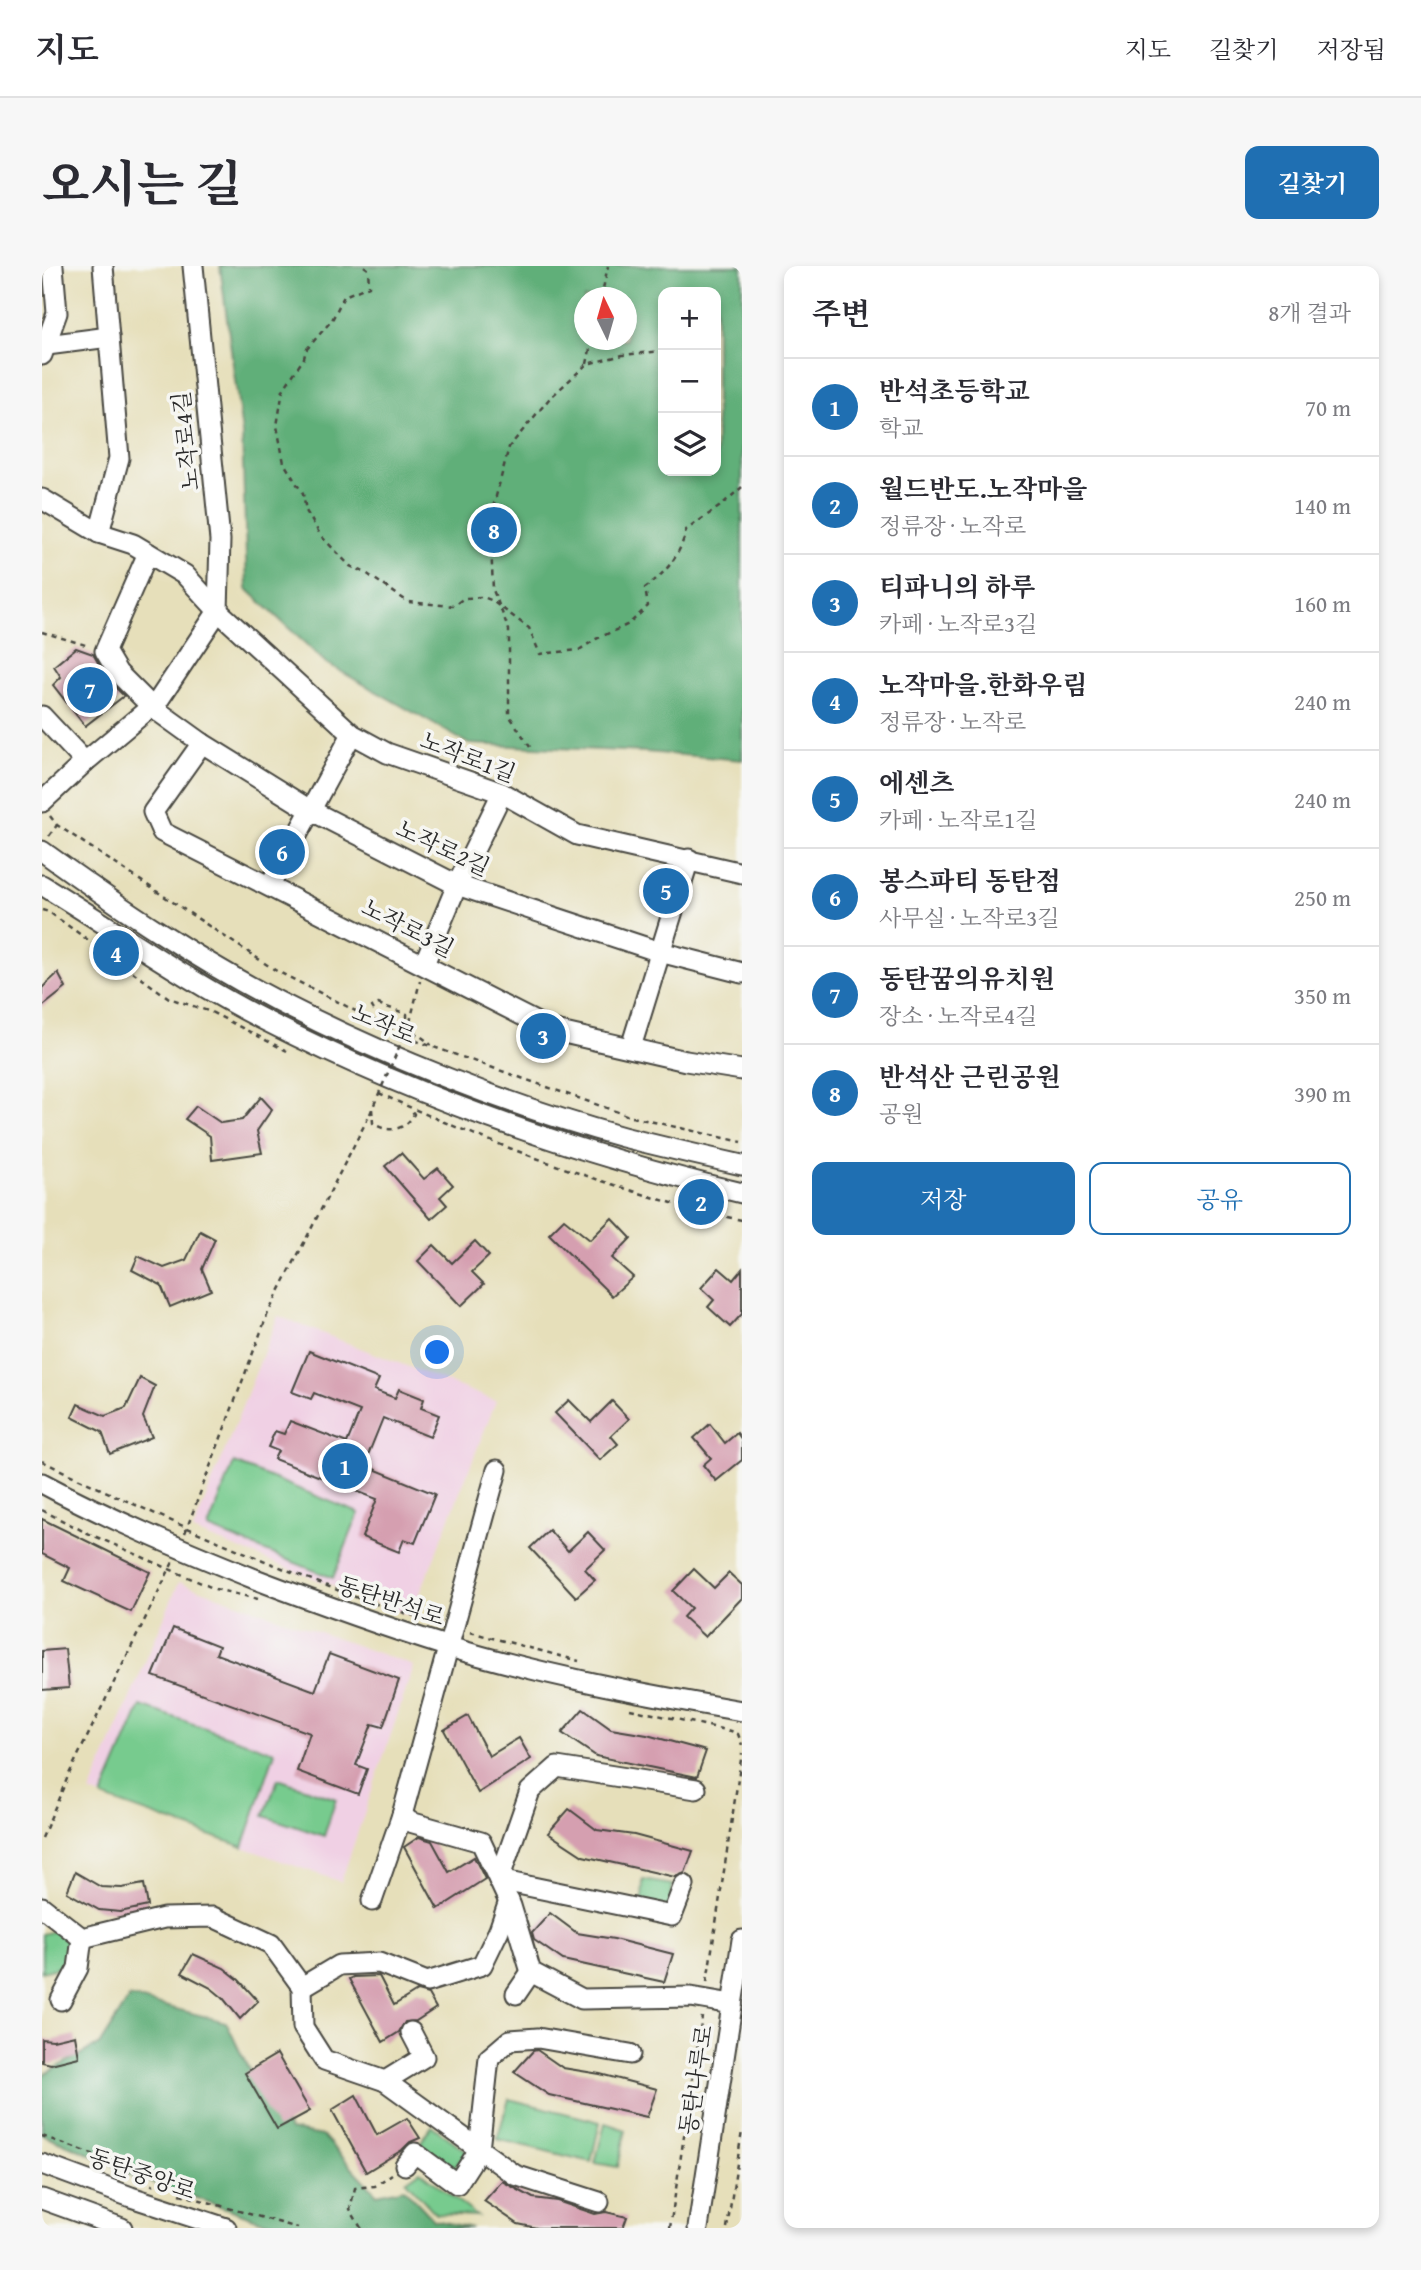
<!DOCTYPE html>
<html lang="ko">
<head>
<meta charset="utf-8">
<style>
  body { margin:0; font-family:"Gentium Book Plus","Noto Serif KR",serif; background:#f7f7f7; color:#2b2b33 }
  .controls { position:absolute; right:21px; top:21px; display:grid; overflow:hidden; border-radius:14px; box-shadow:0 4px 10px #0003 }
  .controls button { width:63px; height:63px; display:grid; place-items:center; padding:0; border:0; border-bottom:2px solid #e1e1e2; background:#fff; color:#2b2b33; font:35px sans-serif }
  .compass { position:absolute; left:532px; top:21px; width:63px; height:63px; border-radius:50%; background:#fff; box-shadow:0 4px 10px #0003; rotate:355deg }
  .you { position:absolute; left:396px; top:1087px; width:24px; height:24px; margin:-18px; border:5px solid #fff; border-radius:50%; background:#1a73e8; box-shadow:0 0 0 10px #1a73e833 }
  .badge { display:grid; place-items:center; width:46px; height:46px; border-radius:50%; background:#1f6fb2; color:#fff; font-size:23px; font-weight:700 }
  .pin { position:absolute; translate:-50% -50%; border:4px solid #fff; box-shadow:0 2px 7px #0006 }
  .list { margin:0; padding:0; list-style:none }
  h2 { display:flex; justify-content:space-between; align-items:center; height:91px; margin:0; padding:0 28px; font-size:30px }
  h2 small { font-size:23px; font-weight:400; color:#7c7c81 }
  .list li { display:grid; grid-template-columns:46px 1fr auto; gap:21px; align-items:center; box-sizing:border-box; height:98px; padding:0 28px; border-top:2px solid #e1e1e2 }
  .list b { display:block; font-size:26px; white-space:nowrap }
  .list p { margin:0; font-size:23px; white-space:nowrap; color:#7c7c81 }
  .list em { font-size:23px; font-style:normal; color:#7c7c81 }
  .actions { display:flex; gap:14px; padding:21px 28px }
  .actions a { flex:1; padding:16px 0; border:2px solid #1f6fb2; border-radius:14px; text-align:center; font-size:24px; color:#1f6fb2 }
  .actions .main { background:#1f6fb2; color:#fff }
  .icon { flex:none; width:38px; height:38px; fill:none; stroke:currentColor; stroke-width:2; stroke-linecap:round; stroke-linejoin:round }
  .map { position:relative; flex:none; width:700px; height:1962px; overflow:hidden; border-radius:14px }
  header { display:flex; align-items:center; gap:42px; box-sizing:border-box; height:98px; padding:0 35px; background:#fff; border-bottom:2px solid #e1e1e2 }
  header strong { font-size:33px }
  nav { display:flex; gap:38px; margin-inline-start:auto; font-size:24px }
  .intro { display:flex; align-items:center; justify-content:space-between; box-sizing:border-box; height:168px; padding:0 42px }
  h1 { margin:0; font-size:49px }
  .button { padding:18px 32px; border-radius:14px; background:#1f6fb2; color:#fff; font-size:24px; font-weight:700 }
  main { display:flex; gap:42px; padding:0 42px }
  aside { flex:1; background:#fff; border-radius:14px; box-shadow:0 4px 10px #0003 }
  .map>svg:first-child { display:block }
  .built { fill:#f0d0e4 }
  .green { fill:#77cb8e; stroke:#517b5c; stroke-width:2 }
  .forest { fill:#61af79; stroke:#466d52; stroke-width:2; fill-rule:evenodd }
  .building { fill:#d59fb0 }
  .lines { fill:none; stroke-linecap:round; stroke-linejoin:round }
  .minor-casing { stroke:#474640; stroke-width:23 }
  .path { stroke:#474640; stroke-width:2.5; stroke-dasharray:5 5; stroke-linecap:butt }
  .minor { stroke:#fff; stroke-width:19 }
  .path-bridge { stroke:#474640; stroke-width:2.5; stroke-dasharray:5 5; stroke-linecap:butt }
  .labels { text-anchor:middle; stroke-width:7; stroke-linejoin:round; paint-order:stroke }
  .street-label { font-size:23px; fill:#2b2b2b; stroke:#f6f6f2 }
</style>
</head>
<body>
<header>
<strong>지도</strong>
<nav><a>지도</a><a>길찾기</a><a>저장됨</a></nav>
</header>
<div class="intro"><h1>오시는 길</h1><a class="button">길찾기</a></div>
<main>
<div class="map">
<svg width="700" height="1962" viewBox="0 0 700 1962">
  <rect width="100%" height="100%" fill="#f6f6f2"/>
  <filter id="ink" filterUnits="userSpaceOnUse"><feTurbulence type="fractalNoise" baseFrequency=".0143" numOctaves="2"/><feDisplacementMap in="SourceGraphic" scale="14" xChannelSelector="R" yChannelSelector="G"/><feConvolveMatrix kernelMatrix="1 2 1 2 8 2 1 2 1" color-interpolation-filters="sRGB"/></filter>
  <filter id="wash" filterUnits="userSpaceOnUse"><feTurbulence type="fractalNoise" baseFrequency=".00686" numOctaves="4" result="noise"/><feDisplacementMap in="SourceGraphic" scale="28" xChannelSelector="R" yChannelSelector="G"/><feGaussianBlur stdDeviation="1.57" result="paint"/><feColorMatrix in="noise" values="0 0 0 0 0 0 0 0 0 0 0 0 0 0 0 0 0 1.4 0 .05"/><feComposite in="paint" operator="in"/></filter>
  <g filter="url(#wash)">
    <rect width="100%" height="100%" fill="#e6dfba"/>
    <g class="built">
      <polygon points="236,1050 454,1135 369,1350 151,1265"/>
      <polygon points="137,1316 372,1400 299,1616 48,1527"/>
    </g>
    <g class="green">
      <polygon points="192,1197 317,1247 291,1312 166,1262"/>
      <polygon points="99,1440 233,1486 201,1581 60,1531"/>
      <polygon points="236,1513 294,1533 282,1570 222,1550"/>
      <polygon points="601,1614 631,1619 627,1642 600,1638"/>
      <polygon points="22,1663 30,1698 0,1706 0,1668"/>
      <polygon points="467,1833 558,1856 549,1896 455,1873"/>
      <polygon points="563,1857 584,1864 576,1901 553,1897"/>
      <polygon points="390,1860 425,1885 410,1905 376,1880"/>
      <polygon points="378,1905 435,1950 394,1948 364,1915"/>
    </g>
    <g class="forest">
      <path d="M 178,0 L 700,0 L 700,494 L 603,486 L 427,478 L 284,397 L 205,323 L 200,167 ZM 674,26 L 674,205 L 621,205 L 621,26 ZM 542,32 L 584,32 L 584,74 L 542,74 Z"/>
      <polygon points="88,1731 184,1756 205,1800 248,1864 281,1870 335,1928 362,1922 392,1954 430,1962 256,1962 218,1954 85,1908 66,1896 0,1868 0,1809 58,1778"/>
    </g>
    <g id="blocks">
      <g class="building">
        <polygon points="34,382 51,388 66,414 82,430 43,460 11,419 19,411 12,400"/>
        <polygon points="16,707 24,722 0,741 0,722"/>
        <polygon points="219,831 230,843 215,865 220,887 170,894 168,870 143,853 154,840 179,857 200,854"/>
        <polygon points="359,887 382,913 396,902 411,919 398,931 405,939 389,953 343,900"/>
        <polygon points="570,952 589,972 570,992 591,1011 570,1030 507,968 522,953 548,974"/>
        <polygon points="158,965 173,973 160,1003 169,1024 128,1041 119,1019 90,1004 96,990 122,1002 144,994"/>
        <polygon points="433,975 447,990 430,1006 442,1018 419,1040 376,995 392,979 410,997"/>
        <polygon points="677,1002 691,1014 700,1003 700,1048 688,1061 666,1041 672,1034 659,1022"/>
        <polygon points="267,1085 337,1113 332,1124 353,1132 357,1123 382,1133 379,1142 397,1149 388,1171 341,1152 322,1199 393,1228 373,1277 362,1273 357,1286 320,1271 335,1233 232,1193 236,1185 226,1181 233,1165 242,1168 248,1155 305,1177 318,1145 272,1127 269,1133 250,1126"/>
        <polygon points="98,1112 113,1120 101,1151 110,1171 68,1188 60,1166 30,1151 36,1138 63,1150 84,1142"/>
        <polygon points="527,1134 549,1156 570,1135 587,1153 569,1170 576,1178 558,1194 513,1147"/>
        <polygon points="668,1158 683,1177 695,1167 700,1174 700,1194 674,1215 661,1199 669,1192 652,1172"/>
        <polygon points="0,1253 108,1306 89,1346 22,1315 28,1302 0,1288"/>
        <polygon points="507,1264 526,1285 546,1266 563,1284 543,1303 553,1314 534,1331 488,1282"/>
        <polygon points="652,1303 672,1322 687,1307 700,1319 700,1332 663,1371 641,1351 649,1342 631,1325"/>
        <polygon points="131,1362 177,1380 174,1388 273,1425 287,1388 357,1414 341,1461 330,1458 314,1499 325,1503 316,1528 255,1505 268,1467 111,1410"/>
        <polygon points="23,1383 27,1422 0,1424 0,1385"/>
        <polygon points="541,1443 569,1463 605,1469 664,1485 655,1511 554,1490 520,1467"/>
        <polygon points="426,1450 447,1490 477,1472 489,1493 436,1527 402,1464"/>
        <polygon points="527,1543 555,1564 592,1569 651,1585 643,1607 633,1611 541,1590 506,1567"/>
        <polygon points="377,1571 390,1575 407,1606 432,1591 443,1613 396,1643 362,1581"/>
        <polygon points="33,1606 59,1621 80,1622 102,1618 106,1640 78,1646 57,1644 25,1626"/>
        <polygon points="508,1647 535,1667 572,1673 631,1688 622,1716 521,1694 492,1674 490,1667"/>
        <polygon points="151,1688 182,1702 197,1714 216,1735 198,1753 181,1732 169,1722 140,1707"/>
        <polygon points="337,1710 352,1739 375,1725 386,1728 394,1742 374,1755 363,1756 357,1766 341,1776 307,1713 311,1711"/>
        <polygon points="33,1769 37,1791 9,1798 0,1796 0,1773 11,1774"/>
        <polygon points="495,1784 521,1802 558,1808 615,1823 605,1851 507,1829 472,1806 491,1785"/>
        <polygon points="235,1788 268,1845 235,1863 203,1807"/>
        <polygon points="314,1829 335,1869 365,1852 378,1872 368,1876 360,1884 324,1906 290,1844"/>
        <polygon points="460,1915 491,1932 515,1935 553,1948 564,1946 585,1951 581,1962 495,1962 476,1958 442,1935"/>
      </g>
    </g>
  </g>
  <g filter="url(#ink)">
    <use href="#blocks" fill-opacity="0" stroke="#474640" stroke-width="2"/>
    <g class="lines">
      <g class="minor-casing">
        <g id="minor">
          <polyline points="5,79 67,71"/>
          <polyline points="0,89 15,47 11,0"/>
          <polyline points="0,233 57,267 91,278 143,309 176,345 310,468 345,487 460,527 535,569 700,607"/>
          <polyline points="57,267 77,192 61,0"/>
          <polyline points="106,287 63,385 76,407 110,441 160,477 268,544 415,619 618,686 700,707"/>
          <polyline points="0,450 43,496"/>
          <polyline points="160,477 111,546 120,566 509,764 644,795 700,804"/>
          <polyline points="0,536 43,496 116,435 176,345 178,274 151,0"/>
          <path d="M 0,585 C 76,640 154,693 237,736 C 342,790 467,840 581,871 C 621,881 660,890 700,899"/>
          <path d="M 0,619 C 74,664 145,715 222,754 C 373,831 535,888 700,927"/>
          <polyline points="228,619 310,468"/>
          <polyline points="382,698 415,619 460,527"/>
          <polyline points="589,781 647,593"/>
          <path d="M 0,1217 C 69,1254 141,1284 213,1313 C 276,1337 340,1360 404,1380 C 500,1409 601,1428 700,1445"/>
          <polyline points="360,1549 368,1556 439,1576 469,1640 489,1706 540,1733 649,1731 690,1738"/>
          <polyline points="642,1619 630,1650 457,1614 488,1525 515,1501 654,1523"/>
          <polyline points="330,1635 360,1549 455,1204"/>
          <polyline points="0,1641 40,1672 36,1702 19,1734"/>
          <polyline points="40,1672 122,1652 171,1651 229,1678 260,1721 261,1761 282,1794 343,1815 382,1791 369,1766"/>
          <polyline points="260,1721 297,1699 337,1697 385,1716 440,1699 457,1664 467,1635"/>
          <polyline points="474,1728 489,1706"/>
          <polyline points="343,1815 473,1909 557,1936"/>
          <polyline points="0,1898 89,1931 184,1962"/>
          <polyline points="363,1899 373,1887 415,1918 437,1884 447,1792 468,1774 496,1772 588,1788"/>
          <polyline points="0,1933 80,1962"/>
          <polyline points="656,1962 700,1674"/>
        </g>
      </g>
      <g class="path">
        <path d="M 322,0 L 326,3 L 327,20 L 302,30 L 290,54 L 264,84 L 262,92 L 241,124 L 235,160 L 242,197 L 261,228 L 264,245 L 279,270 L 308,300 L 324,307 L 366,336 L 411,340 L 422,332 L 441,331 L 449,334 L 487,362 L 498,388 L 537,384 L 554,373 L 587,358 L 606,340 L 603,322 C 624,306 638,291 644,264 L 677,241 L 700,221"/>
        <polyline points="559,32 566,0"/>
        <polyline points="545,98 550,74"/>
        <polyline points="0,366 47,380"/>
        <polyline points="488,481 467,449 467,364 451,324 448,253 467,181 507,133 545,98 581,89 621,85"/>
        <polyline points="8,550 15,559 233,704 369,773 590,851 700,876"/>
        <polyline points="7,570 15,559"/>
        <polyline points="0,644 7,646 127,732 169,746 245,785"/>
        <polyline points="368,756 378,715"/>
        <path d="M 365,762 L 365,748 L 336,738 L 330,741 C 340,759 373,761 389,779"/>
        <path d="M 337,827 C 411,862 488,891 566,917 C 610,931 655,946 700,954"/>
        <path d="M 330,843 L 331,857 C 346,868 364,864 372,848 L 369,843"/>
        <path d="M 0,1195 C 105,1246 212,1292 321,1334"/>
        <polyline points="0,1244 41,1265 173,1323 216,1333"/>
        <polyline points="143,1267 226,1047 328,848"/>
        <polyline points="331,1337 395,1357"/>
        <polyline points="428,1366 537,1395"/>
        <polyline points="588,1443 689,1465 696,1468 700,1479"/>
        <polyline points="0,1572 27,1508 131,1296"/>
        <polyline points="665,1716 700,1487"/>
        <polyline points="0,1870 67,1894 112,1920"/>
        <polyline points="138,1928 256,1962"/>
        <polyline points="319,1962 308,1943 313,1922 333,1920 350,1908"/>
        <polyline points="628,1962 660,1751"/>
        <polyline points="685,1962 700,1865"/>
      </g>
      <use href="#minor" class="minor"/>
      <polyline class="path-bridge" points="328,848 368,756"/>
    </g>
  </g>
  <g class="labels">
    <g class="street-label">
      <text transform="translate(144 175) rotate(-96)" y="8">노작로4길</text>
      <text transform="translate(426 491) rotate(21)" y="8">노작로1길</text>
      <text transform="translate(401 582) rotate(25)" y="8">노작로2길</text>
      <text transform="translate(366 662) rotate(27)" y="8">노작로3길</text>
      <text transform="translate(342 758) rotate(23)" y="8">노작로</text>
      <text transform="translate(349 1335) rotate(18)" y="8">동탄반석로</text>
      <text transform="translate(654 1814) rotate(-81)" y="8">동탄나루로</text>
      <text transform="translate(100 1908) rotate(19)" y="8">동탄중앙로</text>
    </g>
  </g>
</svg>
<div class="controls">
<button>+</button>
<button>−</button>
<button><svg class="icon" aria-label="layers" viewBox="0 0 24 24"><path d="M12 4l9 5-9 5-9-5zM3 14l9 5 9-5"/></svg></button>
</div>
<svg class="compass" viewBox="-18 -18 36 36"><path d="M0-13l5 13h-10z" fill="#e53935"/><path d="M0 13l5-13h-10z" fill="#7c7c81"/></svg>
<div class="you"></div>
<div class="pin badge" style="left:303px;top:1200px">1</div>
<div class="pin badge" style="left:659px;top:936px">2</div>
<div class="pin badge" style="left:501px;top:770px">3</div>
<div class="pin badge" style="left:74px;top:687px">4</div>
<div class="pin badge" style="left:624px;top:625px">5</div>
<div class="pin badge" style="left:240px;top:586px">6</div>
<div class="pin badge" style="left:48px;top:424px">7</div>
<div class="pin badge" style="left:452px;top:264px">8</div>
</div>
<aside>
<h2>주변<small>8개 결과</small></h2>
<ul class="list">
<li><span class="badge">1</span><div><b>반석초등학교</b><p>학교</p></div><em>70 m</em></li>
<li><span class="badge">2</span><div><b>월드반도.노작마을</b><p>정류장 · 노작로</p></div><em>140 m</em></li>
<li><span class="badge">3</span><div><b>티파니의 하루</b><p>카페 · 노작로3길</p></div><em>160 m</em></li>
<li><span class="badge">4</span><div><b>노작마을.한화우림</b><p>정류장 · 노작로</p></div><em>240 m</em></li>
<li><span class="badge">5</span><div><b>에센츠</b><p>카페 · 노작로1길</p></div><em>240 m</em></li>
<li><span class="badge">6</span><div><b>봉스파티 동탄점</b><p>사무실 · 노작로3길</p></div><em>250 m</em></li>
<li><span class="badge">7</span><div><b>동탄꿈의유치원</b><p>장소 · 노작로4길</p></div><em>350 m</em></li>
<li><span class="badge">8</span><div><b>반석산 근린공원</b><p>공원</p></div><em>390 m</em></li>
</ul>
<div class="actions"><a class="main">저장</a><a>공유</a></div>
</aside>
</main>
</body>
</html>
